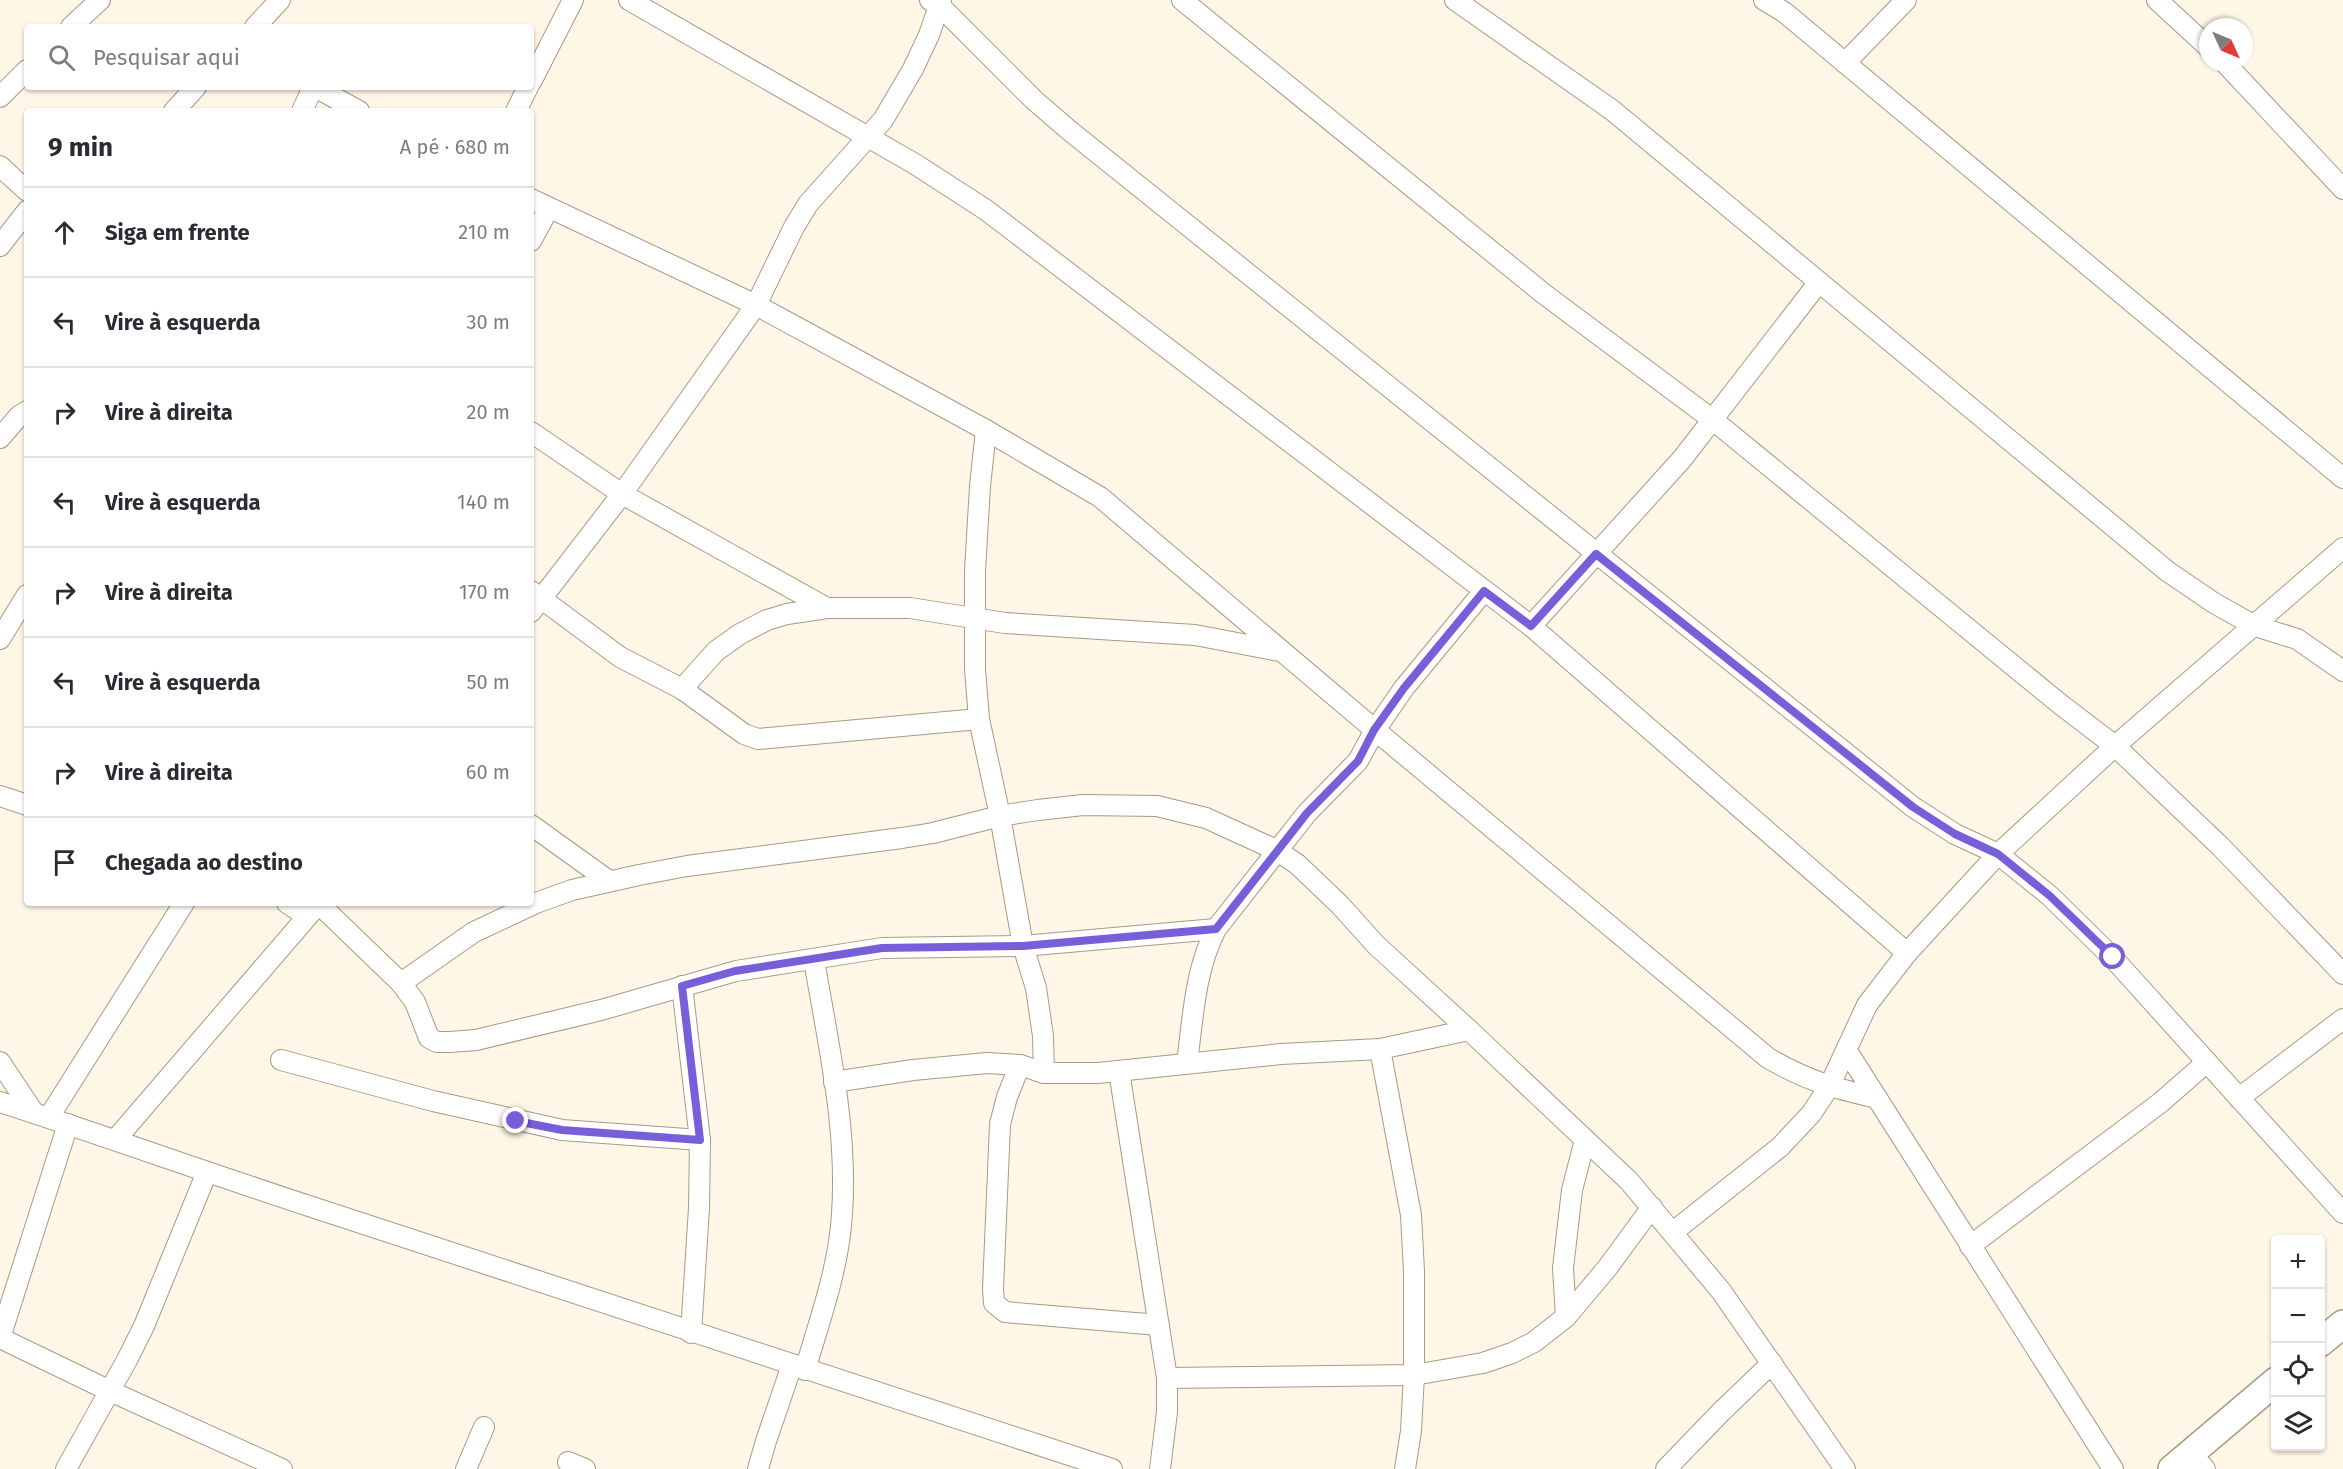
<!DOCTYPE html>
<html lang="pt">
<head>
<meta charset="utf-8">
<style>
  body { margin:0; font-family:"Fira Sans",sans-serif; background:#f7f7f7; color:#2b2b33 }
  .controls { position:absolute; right:18px; bottom:18px; display:grid; overflow:hidden; border-radius:6px; box-shadow:0 2px 4px #0004 }
  .controls button { width:54px; height:54px; display:grid; place-items:center; padding:0; border:0; border-bottom:2px solid #e1e1e2; background:#fff; color:#2b2b33; font:30px sans-serif }
  .compass { position:absolute; left:2199px; top:18px; width:54px; height:54px; border-radius:50%; background:#fff; box-shadow:0 2px 4px #0004; rotate:134deg }
  .stop { position:absolute; width:18px; height:18px; margin:-14px; border:4px solid #785fda; border-radius:50%; background:#fff }
  .stop.end { background:#785fda; border-color:#fff; box-shadow:0 2px 6px #0008 }
  .list { margin:0; padding:0; list-style:none }
  h2 { display:flex; justify-content:space-between; align-items:center; height:78px; margin:0; padding:0 24px; font-size:26px }
  h2 small { font-size:20px; font-weight:400; color:#7c7c81 }
  .list li { display:grid; grid-template-columns:39px 1fr auto; gap:18px; align-items:center; box-sizing:border-box; height:90px; padding:0 24px; border-top:2px solid #e1e1e2 }
  .list b { display:block; font-size:22px; white-space:nowrap }
  .list em { font-size:20px; font-style:normal; color:#7c7c81 }
  .icon { flex:none; width:33px; height:33px; fill:none; stroke:currentColor; stroke-width:2; stroke-linecap:round; stroke-linejoin:round }
  .map { position:relative; flex:none; width:2343px; height:1469px; overflow:hidden }
  .search { position:absolute; background:#fff; box-shadow:0 2px 4px #0004; left:24px; top:24px; width:510px; height:66px; display:flex; align-items:center; gap:15px; box-sizing:border-box; padding:0 21px; border-radius:6px; color:#7c7c81; font-size:22px }
  .panel { position:absolute; background:#fff; box-shadow:0 2px 4px #0004; left:24px; top:108px; width:510px; height:798px; border-radius:6px }
  .map>svg:first-child { display:block }
  .lines { fill:none; stroke-linecap:round; stroke-linejoin:round }
  .minor-casing { stroke:#a89a84; stroke-width:22 }
  .secondary-casing { stroke:#a89a84; stroke-width:30 }
  .minor { stroke:#fff; stroke-width:20 }
  .secondary { stroke:#fff; stroke-width:27 }
  .route { stroke:#785fda; stroke-width:8 }
</style>
</head>
<body>
<div class="map">
<svg width="2343" height="1469" viewBox="0 0 2343 1469">
  <rect width="100%" height="100%" fill="#fef6e7"/>
  <g class="lines">
    <g class="minor-casing">
      <g id="minor">
        <polyline points="629,0 915,164 986,210 1531,626 1907,953"/>
        <polyline points="930,0 940,6 1034,100 1070,131 1913,807 1955,834 1998,854 2050,896 2113,958 2343,1213"/>
        <polyline points="1182,0 1544,294 1713,420 2060,704 2115,746 2221,847 2343,974"/>
        <polyline points="1455,0 1612,110 2167,571 2214,603 2255,626 2297,639 2343,671"/>
        <polyline points="1764,0 1784,12 2343,478"/>
        <polyline points="2157,0 2208,47"/>
        <polyline points="71,27 100,0"/>
        <polyline points="255,27 280,0"/>
        <polyline points="1845,63 1906,0"/>
        <polyline points="2225,63 2343,189"/>
        <polyline points="531,82 573,0"/>
        <polyline points="315,87 359,111"/>
        <polyline points="0,97 27,70"/>
        <polyline points="174,111 196,87"/>
        <polyline points="302,111 313,87"/>
        <polyline points="516,111 528,87"/>
        <polyline points="0,166 27,191"/>
        <path d="M 531,199 L 756,305 L 986,430 L 1100,497 L 1375,730 L 1768,1058 C 1808,1081 1833,1088 1877,1098"/>
        <polyline points="531,241 549,208"/>
        <polyline points="0,246 27,211"/>
        <polyline points="986,430 980,486 975,571 975,669 979,719 1000,816 1023,946 1036,988 1043,1036 1044,1073"/>
        <polyline points="531,432 622,494 827,608"/>
        <polyline points="0,438 19,416 27,411"/>
        <polyline points="531,591 620,657 682,689 744,734 758,739 979,719"/>
        <polyline points="531,612 622,494 756,305 794,227 808,204 883,120 913,69 929,35 941,0"/>
        <polyline points="1531,626 1682,459 1819,282"/>
        <polyline points="0,639 27,595"/>
        <polyline points="682,689 716,651 740,634 767,620 787,614 827,608 910,608 1005,623 1195,635 1279,651"/>
        <polyline points="0,796 27,805"/>
        <polyline points="531,825 609,881"/>
        <polyline points="287,903 307,916"/>
        <polyline points="319,904 401,983 415,1002 429,1038 437,1042 450,1042 476,1040 601,1010 736,971 882,948 1023,946 1216,929"/>
        <polyline points="401,983 474,932 536,903 572,890 639,875 687,866 902,838 933,833 1000,816 1038,810 1083,805 1157,806 1206,818 1276,850 1297,864 1340,905 1376,945 1469,1030 1629,1181 1721,1291 1845,1469"/>
        <polyline points="682,986 700,1140 699,1208 691,1333"/>
        <polyline points="1380,1049 1411,1215 1414,1271 1414,1375 1411,1431 1405,1469"/>
        <polyline points="1847,1051 2113,1469"/>
        <polyline points="281,1060 433,1101 562,1130 700,1140"/>
        <polyline points="0,1062 34,1113"/>
        <path d="M 1187,1063 C 1193,1017 1195,970 1216,929 L 1307,813 L 1358,761 L 1375,730 L 1404,688 L 1484,591"/>
        <polyline points="1020,1065 1007,1097 1000,1124 993,1289 994,1303 1005,1312 1159,1325"/>
        <polyline points="1119,1071 1167,1378 1167,1412 1160,1469"/>
        <polyline points="834,1082 913,1070 987,1063 1020,1065 1044,1073 1098,1073 1281,1054 1380,1049 1469,1030"/>
        <polyline points="2239,1098 2343,1019"/>
        <path d="M 0,1102 C 105,1136 208,1173 312,1207 C 578,1295 845,1382 1112,1469"/>
        <polyline points="49,1117 184,903"/>
        <polyline points="116,1139 319,903"/>
        <polyline points="1673,1232 1780,1147 1811,1114 1829,1087 1867,1005 1907,953 1998,854 2115,746 2343,548"/>
        <polyline points="1970,1246 2160,1103 2207,1062"/>
        <polyline points="1566,1317 1563,1268 1572,1190 1585,1140"/>
        <polyline points="0,1338 110,1391 282,1469"/>
        <polyline points="0,1338 68,1124"/>
        <path d="M 805,1370 C 820,1319 839,1267 842,1214 C 848,1129 828,1043 814,960"/>
        <polyline points="1167,1378 1414,1375 1483,1363 1512,1353 1534,1342 1566,1317 1608,1267 1652,1207"/>
        <polyline points="2191,1453 2205,1469"/>
        <polyline points="568,1462 585,1469"/>
        <polyline points="66,1469 127,1360 144,1326 207,1172"/>
        <polyline points="466,1469 484,1427"/>
        <polyline points="758,1469 766,1441 792,1365"/>
        <polyline points="1666,1469 1721,1412 1772,1363"/>
      </g>
    </g>
    <g class="secondary-casing">
      <g id="secondary">
        <polyline points="2320,1343 2343,1324"/>
        <polyline points="2172,1469 2276,1381"/>
      </g>
    </g>
    <use href="#minor" class="minor"/>
    <use href="#secondary" class="secondary"/>
  </g>
  <g class="lines">
    <polyline class="route" points="516,1121 562,1130 700,1140 682,986 735,971 882,948 1023,946 1216,929 1307,813 1358,761 1374,730 1404,688 1484,591 1531,626 1596,554 1913,807 1955,834 1998,854 2050,896 2113,957"/>
  </g>
</svg>
<div class="controls">
<button>+</button>
<button>−</button>
<button><svg class="icon" aria-label="locate" viewBox="0 0 24 24"><circle cx="12" cy="12" r="6"/><path d="M12 2v4M12 18v4M2 12h4M18 12h4"/></svg></button>
<button><svg class="icon" aria-label="layers" viewBox="0 0 24 24"><path d="M12 4l9 5-9 5-9-5zM3 14l9 5 9-5"/></svg></button>
</div>
<svg class="compass" viewBox="-18 -18 36 36"><path d="M0-13l5 13h-10z" fill="#e53935"/><path d="M0 13l5-13h-10z" fill="#7c7c81"/></svg>
<div class="stop" style="left:2113px;top:957px"></div>
<div class="stop end" style="left:516px;top:1121px"></div>
<div class="search"><svg class="icon" aria-label="search" viewBox="0 0 24 24"><circle cx="10" cy="10" r="6"/><path d="M15 15l6 6"/></svg>Pesquisar aqui</div>
<section class="panel">
<h2>9 min<small>A pé · 680 m</small></h2>
<ul class="list">
<li><svg class="icon" aria-label="ahead" viewBox="0 0 24 24"><path d="M12 20V5M6 11l6-6 6 6"/></svg><div><b>Siga em frente</b></div><em>210 m</em></li>
<li><svg class="icon" aria-label="left" viewBox="0 0 24 24"><path d="M17 20v-9H6M10 6l-5 5 5 5"/></svg><div><b>Vire à esquerda</b></div><em>30 m</em></li>
<li><svg class="icon" aria-label="right" viewBox="0 0 24 24"><path d="M7 20v-9h11M14 6l5 5-5 5"/></svg><div><b>Vire à direita</b></div><em>20 m</em></li>
<li><svg class="icon" aria-label="left" viewBox="0 0 24 24"><path d="M17 20v-9H6M10 6l-5 5 5 5"/></svg><div><b>Vire à esquerda</b></div><em>140 m</em></li>
<li><svg class="icon" aria-label="right" viewBox="0 0 24 24"><path d="M7 20v-9h11M14 6l5 5-5 5"/></svg><div><b>Vire à direita</b></div><em>170 m</em></li>
<li><svg class="icon" aria-label="left" viewBox="0 0 24 24"><path d="M17 20v-9H6M10 6l-5 5 5 5"/></svg><div><b>Vire à esquerda</b></div><em>50 m</em></li>
<li><svg class="icon" aria-label="right" viewBox="0 0 24 24"><path d="M7 20v-9h11M14 6l5 5-5 5"/></svg><div><b>Vire à direita</b></div><em>60 m</em></li>
<li><svg class="icon" aria-label="arrive" viewBox="0 0 24 24"><path d="M6 21V4h12l-3 4 3 4H6"/></svg><div><b>Chegada ao destino</b></div></li>
</ul>
</section>
</div>
</body>
</html>
